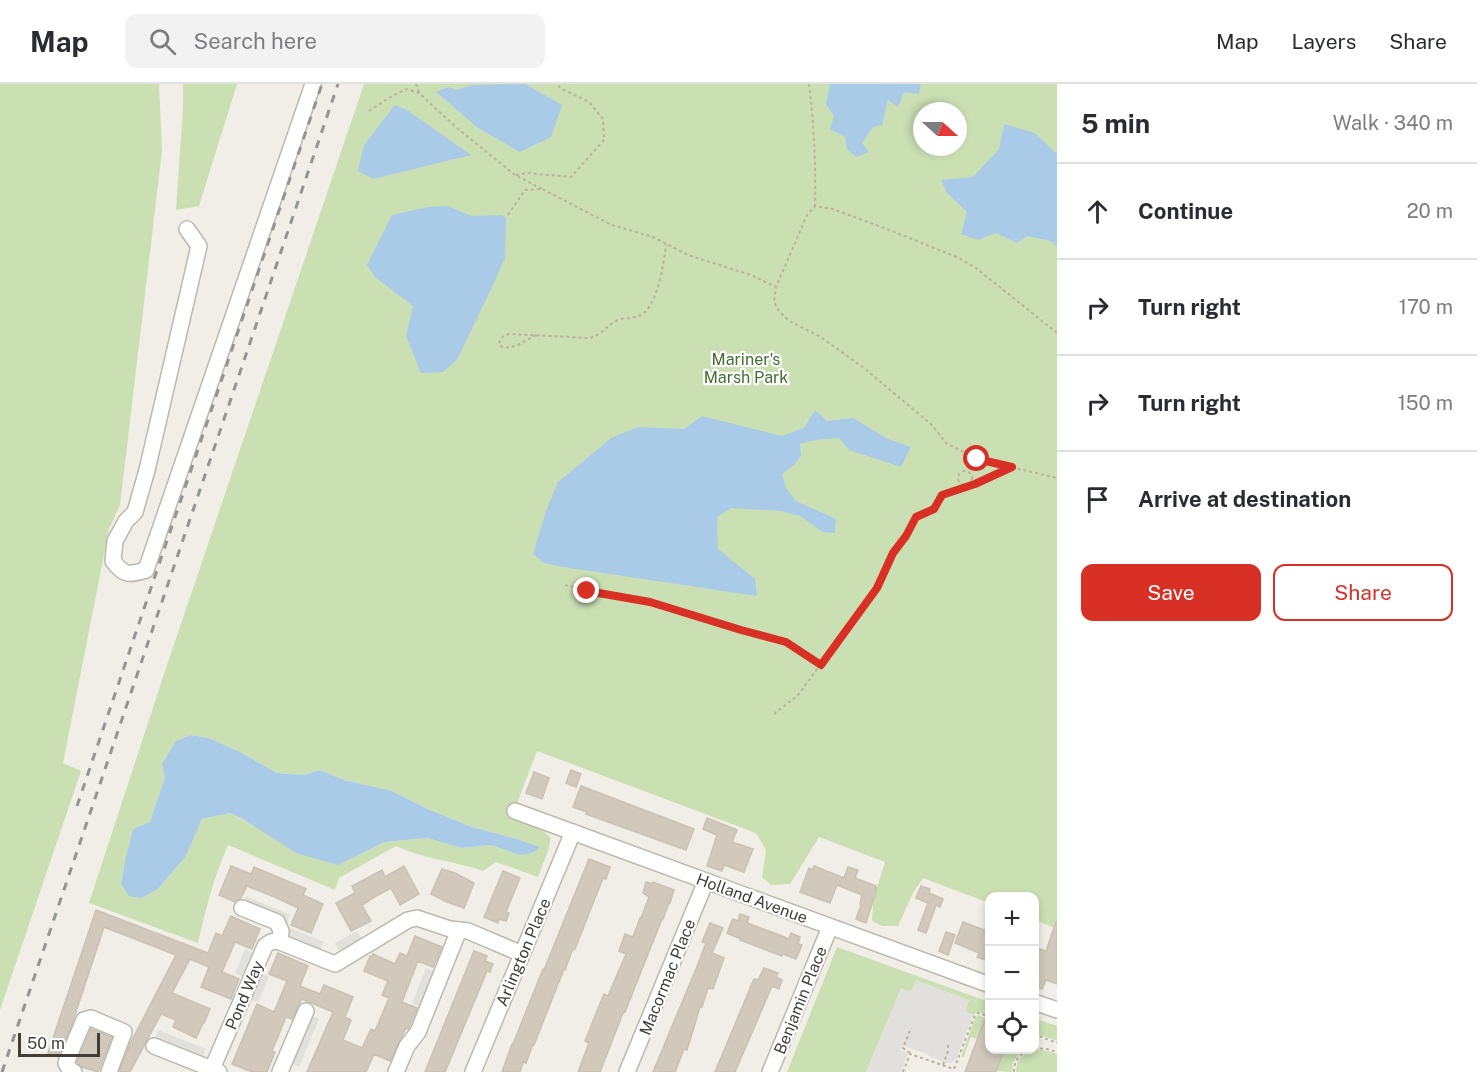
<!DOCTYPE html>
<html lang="en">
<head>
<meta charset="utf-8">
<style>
  body { margin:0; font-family:"Public Sans",sans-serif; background:#f2f2f3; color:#2b2b33 }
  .controls { position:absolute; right:18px; bottom:18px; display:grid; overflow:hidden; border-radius:12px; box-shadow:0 3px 9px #0003 }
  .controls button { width:54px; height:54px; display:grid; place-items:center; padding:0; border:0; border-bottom:2px solid #e1e1e2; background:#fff; color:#2b2b33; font:30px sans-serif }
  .compass { position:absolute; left:913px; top:18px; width:54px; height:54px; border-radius:50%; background:#fff; box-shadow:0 3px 9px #0003; rotate:111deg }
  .scale { position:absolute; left:18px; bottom:15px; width:82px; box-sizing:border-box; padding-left:6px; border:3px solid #423e36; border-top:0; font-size:16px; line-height:21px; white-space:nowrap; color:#423e36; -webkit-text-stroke:4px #fff; paint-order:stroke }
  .stop { position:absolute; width:18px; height:18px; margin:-14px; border:4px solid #d93025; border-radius:50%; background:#fff }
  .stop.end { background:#d93025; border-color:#fff; box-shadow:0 2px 6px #0008 }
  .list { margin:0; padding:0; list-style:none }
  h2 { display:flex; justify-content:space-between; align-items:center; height:78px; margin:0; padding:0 24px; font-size:26px }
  h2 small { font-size:20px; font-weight:400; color:#7c7c81 }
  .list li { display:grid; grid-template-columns:39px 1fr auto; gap:18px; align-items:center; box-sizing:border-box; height:96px; padding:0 24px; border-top:2px solid #e1e1e2 }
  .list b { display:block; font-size:22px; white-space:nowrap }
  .list em { font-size:20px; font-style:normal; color:#7c7c81 }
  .actions { display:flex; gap:12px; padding:18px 24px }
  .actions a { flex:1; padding:14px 0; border:2px solid #d93025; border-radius:12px; text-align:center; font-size:21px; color:#d93025 }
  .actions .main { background:#d93025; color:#fff }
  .icon { flex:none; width:33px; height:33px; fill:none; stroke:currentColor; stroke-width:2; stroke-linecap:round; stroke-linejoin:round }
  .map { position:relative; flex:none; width:1057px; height:988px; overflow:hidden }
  header { display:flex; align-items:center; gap:36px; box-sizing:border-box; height:84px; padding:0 30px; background:#fff; border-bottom:2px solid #e1e1e2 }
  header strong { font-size:28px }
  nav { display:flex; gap:33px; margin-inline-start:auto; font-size:21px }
  .search { width:420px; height:54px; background:#f2f2f3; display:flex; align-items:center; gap:15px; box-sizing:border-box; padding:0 21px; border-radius:12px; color:#7c7c81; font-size:22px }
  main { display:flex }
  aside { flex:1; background:#fff }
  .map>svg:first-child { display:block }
  .green { fill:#cae0b3; fill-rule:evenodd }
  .parking { fill:#e2e0dd }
  .water { fill:#a9cbe7 }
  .building { fill:#d1c9bc; stroke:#cac1b1; stroke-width:1.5 }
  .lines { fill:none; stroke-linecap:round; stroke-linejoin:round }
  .minor-casing { stroke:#beb8ac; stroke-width:18 }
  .path { stroke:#bbb19c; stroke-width:2; stroke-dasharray:3 3; stroke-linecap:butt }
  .minor { stroke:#fff; stroke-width:15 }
  .rail { stroke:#949494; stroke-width:3; stroke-dasharray:8 8; stroke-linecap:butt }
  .route { stroke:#d93025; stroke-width:8 }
  .labels { text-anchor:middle; stroke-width:4.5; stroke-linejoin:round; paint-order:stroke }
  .park-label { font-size:16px; fill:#456c31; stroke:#fff }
  .street-label { font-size:16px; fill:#423e36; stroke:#fff }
</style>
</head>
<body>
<header>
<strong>Map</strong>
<div class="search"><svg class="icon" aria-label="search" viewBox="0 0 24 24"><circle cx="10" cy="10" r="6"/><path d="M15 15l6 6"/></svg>Search here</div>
<nav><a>Map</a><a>Layers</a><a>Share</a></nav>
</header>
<main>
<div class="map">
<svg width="1057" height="988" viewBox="0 0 1057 988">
  <rect width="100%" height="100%" fill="#f0eee6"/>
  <g class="green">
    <polygon points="0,0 159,0 162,67 120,421 109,445 63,679 81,687 0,926"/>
    <polygon points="183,0 237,0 199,122 176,126 183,24"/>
    <path d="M 364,0 L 1057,0 L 1057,845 L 1035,836 L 1034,812 L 990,812 L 989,819 L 923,794 L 913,809 L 898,842 L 882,842 L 872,837 L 873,816 L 885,778 L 819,753 L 790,800 L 771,801 L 762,793 L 766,766 L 756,749 L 537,667 L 516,722 L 511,720 L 507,729 L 542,746 L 551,754 L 548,767 L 538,793 L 496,778 L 483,787 C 454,777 424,775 396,762 L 339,794 L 335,806 L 228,761 C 213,796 206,823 198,859 L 89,819 L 164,590 ZM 922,27 L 958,27 L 958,63 L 922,63 ZM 191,651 L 209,654 L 240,668 L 277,689 L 303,691 L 320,686 L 344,696 L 392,707 L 430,726 L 472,743 L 514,754 L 520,771 L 491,761 L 462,764 L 427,754 L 385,758 L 337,781 L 230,729 L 202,735 L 186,772 L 158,805 L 142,814 L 121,800 L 125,776 L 133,745 L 150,739 L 165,693 Z"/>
    <polygon points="837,863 989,918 989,932 978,928 973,931 966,928 965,926 969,916 916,897 911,908 901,905 866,988 787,988"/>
    <polygon points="978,931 985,934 977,955 971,953 963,974 961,973 975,934"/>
    <polygon points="1034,934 1057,942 1057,957 1035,949"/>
    <path d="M 1037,965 L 1044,966 L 1057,970 L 1057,988 L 1016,988 C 1016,975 1025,968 1037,965 Z"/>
    <polygon points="1004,966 1018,966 1020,968 1013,979 1012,988 996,987"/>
  </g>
  <g class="parking">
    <polygon points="246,812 290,831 287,839 243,821"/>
    <polygon points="288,843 324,858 320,866 285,852"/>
    <polygon points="357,847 362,855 339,867 335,859"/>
    <polygon points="245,865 253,869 243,893 235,889"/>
    <polygon points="426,884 435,887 420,923 412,919"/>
    <polygon points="261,889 269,892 259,918 250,915"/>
    <polygon points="916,896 969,916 965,927 973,931 956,975 951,979 946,979 931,973 927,970 904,962 901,964 900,966 908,969 901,988 866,988 901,904 911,908"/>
    <polygon points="311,932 319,935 299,983 291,979"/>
    <polygon points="158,946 206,965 202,974 155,954"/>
  </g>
  <g class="water">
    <polygon points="525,0 562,21 551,53 520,68 478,44 436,8 449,3 457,6 472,1"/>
    <polygon points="830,0 921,0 919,10 904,8 898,23 888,16 882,41 873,43 862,59 869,68 856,73 847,65 845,53 830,45 834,32 826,20"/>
    <polygon points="395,21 407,26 471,71 373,95 358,87 364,61"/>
    <polygon points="1004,40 1035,49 1057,70 1057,163 1051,157 1027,152 1017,159 996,149 978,156 961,150 967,128 947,109 941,96 973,93 999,65"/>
    <polygon points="448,122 471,132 501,131 506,134 505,174 492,203 457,276 443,288 421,289 406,252 413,222 375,193 367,181 392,131 428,123"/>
    <polygon points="815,326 827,337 853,334 888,355 911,363 901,383 849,366 839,354 815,356 800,360 801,372 793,382 782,390 786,404 796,417 836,435 835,449 823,448 800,432 781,427 731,424 717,433 718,465 755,495 757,512 563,483 544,479 533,470 546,427 558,398 611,354 638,343 684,345 702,332 782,352 804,344"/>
    <polygon points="191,651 209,654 240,668 277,689 303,691 320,686 344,696 392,707 430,726 472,743 514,754 540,763 532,769 520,771 491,761 462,764 427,754 385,758 338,781 296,769 243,735 230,729 202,735 186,772 158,805 142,814 129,812 121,800 125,776 133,745 150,738 165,693 162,680 176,657"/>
  </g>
  <g class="building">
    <polygon points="571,686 581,690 576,703 566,699"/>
    <polygon points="534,688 549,694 542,715 526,709"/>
    <polygon points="581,702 694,745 686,766 586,730 587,728 573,723"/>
    <polygon points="707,734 737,746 732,758 753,765 744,788 724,781 722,787 707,782 717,751 703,745"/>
    <polygon points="589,775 610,783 606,795 603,794 575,865 574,865 572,867 565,886 564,885 534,961 533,960 526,979 523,978 520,988 502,988 512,960 513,960 543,885 544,886"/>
    <polygon points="231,782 251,790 254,783 306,805 303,811 323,820 311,849 291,841 298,824 277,814 247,802 241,814 235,818 219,811"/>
    <polygon points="404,782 419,810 400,821 391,804 376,812 362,821 371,837 351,847 336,819 355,809 352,802 382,786 385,793"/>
    <polygon points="814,782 844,794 848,783 858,786 855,794 876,802 875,804 877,804 866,839 856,835 861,821 860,820 862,811 837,801 830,819 800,808 809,784 813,786"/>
    <polygon points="442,785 455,789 474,799 464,824 447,818 431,810"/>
    <polygon points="503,787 520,794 506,828 509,829 506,837 499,835 498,839 484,833"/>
    <polygon points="646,798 653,800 653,798 674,806 670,819 669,819 663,835 662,835 625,928 623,929 600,988 578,988 589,959 585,957 589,947 604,910 608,912 626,870 619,867 625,850 633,853 640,834 641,834 649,813 643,809"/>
    <polygon points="921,802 930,805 929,809 943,815 940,823 936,821 926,849 918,846 928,819 916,814"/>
    <polygon points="96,826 208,869 216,849 222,852 231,832 260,845 252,865 235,858 222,888 239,895 231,915 201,903 209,883 190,875 172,909 210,925 204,939 203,939 196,954 173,943 176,936 161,930 130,988 119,988 130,960 176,871 104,843 72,940 58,973 48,969"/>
    <polygon points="740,830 749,833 747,839 777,850 789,855 791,849 800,853 798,860 802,861 796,875 783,870 782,872 740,856 741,855 727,849 733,835 738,837"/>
    <polygon points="963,838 990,848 990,867 986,876 977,873 979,869 955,859"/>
    <polygon points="1056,838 1057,838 1057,900 1046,896 1042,905 1035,902 1035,863 1046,867"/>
    <polygon points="710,839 723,844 712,869 724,874 713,905 708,904 702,923 700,923 687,966 684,965 675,988 653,988 696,885 706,859 702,858"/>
    <polygon points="946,848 955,851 948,871 939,867"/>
    <polygon points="415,852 442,863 433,883 418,877 402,918 417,924 409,943 408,945 406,944 390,977 374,970 366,988 307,988 333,928 302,915 292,935 286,933 272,967 275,968 267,988 252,988 232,980 257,920 274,928 287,897 269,890 278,869 308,882 300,902 320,910 324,901 353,913 345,933 351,936 343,956 362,964 371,945 375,947 389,914 382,911 388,897 364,887 370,872 372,872 373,870 395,880 400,869 407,872"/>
    <polygon points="474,867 487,872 485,877 493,880 490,888 487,887 445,988 425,988"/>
    <polygon points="764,884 778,889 776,893 782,896 779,905 772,902 735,988 715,988 754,895 758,896"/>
    <polygon points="989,924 990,966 1004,966 996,988 965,988"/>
    <polygon points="91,945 112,953 98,988 82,983 77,978"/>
  </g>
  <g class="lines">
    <g class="minor-casing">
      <g id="minor">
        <path d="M 187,145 L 199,162 L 147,386 L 135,428 L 126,437 L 115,457 L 113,477 C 124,492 129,491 146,486 L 313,0"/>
        <polyline points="515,727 990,901"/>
        <polyline points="242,824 277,838 281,847 280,858"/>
        <polyline points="1034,918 1057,926"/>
        <polyline points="154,962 212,985"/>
        <polyline points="74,988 70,986 66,979 84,936 91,934 124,948 109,988"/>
        <path d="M 219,988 L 212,985 L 265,862 C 270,858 273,856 280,858 L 335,880 L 408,836 L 417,834 L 450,845 L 468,847 L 522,870"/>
        <polyline points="280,988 306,927"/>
        <polyline points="396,988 407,962 418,948 459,846"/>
        <polyline points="473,988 573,748"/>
        <polyline points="627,988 706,797"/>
        <polyline points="770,988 830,843"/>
      </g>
    </g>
    <g class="path">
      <polyline points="416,0 419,9"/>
      <path d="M 809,0 C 814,40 816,81 815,122"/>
      <polyline points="369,27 392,12 407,5 419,9 457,44 515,91 542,105"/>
      <polyline points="516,91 527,89 571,93 604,56 603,35 589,18 562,5 556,0"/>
      <polyline points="508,131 525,106 542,105 612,141 653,153 688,171 751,191 776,203"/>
      <polyline points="1057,249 976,184 959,174 892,147 833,125 815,122 807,131 776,203 774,218 779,227 789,237 819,252 864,284 932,341 946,359 977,375 1057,394"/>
      <path d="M 536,251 C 525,256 511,269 499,261 C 500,254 502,252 509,250 L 589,254 C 602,251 605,243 616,237 C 623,233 632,235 639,232 C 658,224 664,178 666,160"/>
      <circle cx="965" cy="394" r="7"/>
      <polyline points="565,501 587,506 650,518 741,546 786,558 821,581"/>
      <polyline points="774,630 798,611 877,504 893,469 906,452 916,433 934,425 942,411 975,400 1012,383"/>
      <polyline points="1034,950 1057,959"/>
      <polyline points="1034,964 1047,965 1057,968"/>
      <polyline points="910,969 903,964 911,944"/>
      <polyline points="943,981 948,967 948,958"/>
      <polyline points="903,988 910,970 954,985 975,931 978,929 990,933"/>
      <path d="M 1014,988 C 1014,977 1019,971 1029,966"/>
    </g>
    <use href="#minor" class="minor"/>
    <g class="rail">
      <polyline points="77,722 322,0"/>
      <polyline points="2,988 338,0"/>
    </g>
  </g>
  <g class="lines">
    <polyline class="route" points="587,507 650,518 741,546 786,558 821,581 877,504 893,469 906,452 916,433 934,425 942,411 975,400 1012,383 977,375"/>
  </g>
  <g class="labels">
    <g class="park-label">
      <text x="746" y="281">Mariner's<tspan x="746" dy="18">Marsh Park</tspan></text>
    </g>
    <g class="street-label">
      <text transform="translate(752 814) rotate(20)" y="6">Holland Avenue</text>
      <text transform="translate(523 868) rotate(-67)" y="6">Arlington Place</text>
      <text transform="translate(667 893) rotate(-68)" y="6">Macormac Place</text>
      <text transform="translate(244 911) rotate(-67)" y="6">Pond Way</text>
      <text transform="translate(800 916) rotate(-68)" y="6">Benjamin Place</text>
    </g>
  </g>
</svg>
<div class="controls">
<button>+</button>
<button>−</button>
<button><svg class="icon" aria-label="locate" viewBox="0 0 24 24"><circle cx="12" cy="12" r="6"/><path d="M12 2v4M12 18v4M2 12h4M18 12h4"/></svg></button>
</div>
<svg class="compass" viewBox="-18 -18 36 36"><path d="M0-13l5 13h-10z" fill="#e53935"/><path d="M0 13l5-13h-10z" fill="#7c7c81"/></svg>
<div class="scale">50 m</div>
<div class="stop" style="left:977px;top:375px"></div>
<div class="stop end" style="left:587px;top:507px"></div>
</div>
<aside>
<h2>5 min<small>Walk · 340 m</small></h2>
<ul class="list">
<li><svg class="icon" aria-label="ahead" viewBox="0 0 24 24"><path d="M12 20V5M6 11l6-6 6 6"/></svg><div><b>Continue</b></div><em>20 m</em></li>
<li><svg class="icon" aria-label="right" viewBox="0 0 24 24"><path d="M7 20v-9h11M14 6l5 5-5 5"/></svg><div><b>Turn right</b></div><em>170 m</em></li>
<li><svg class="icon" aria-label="right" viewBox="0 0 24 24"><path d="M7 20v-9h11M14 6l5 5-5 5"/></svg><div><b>Turn right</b></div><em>150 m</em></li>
<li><svg class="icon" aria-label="arrive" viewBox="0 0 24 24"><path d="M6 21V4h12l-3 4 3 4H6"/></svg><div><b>Arrive at destination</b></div></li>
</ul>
<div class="actions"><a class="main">Save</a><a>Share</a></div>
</aside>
</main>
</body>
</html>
